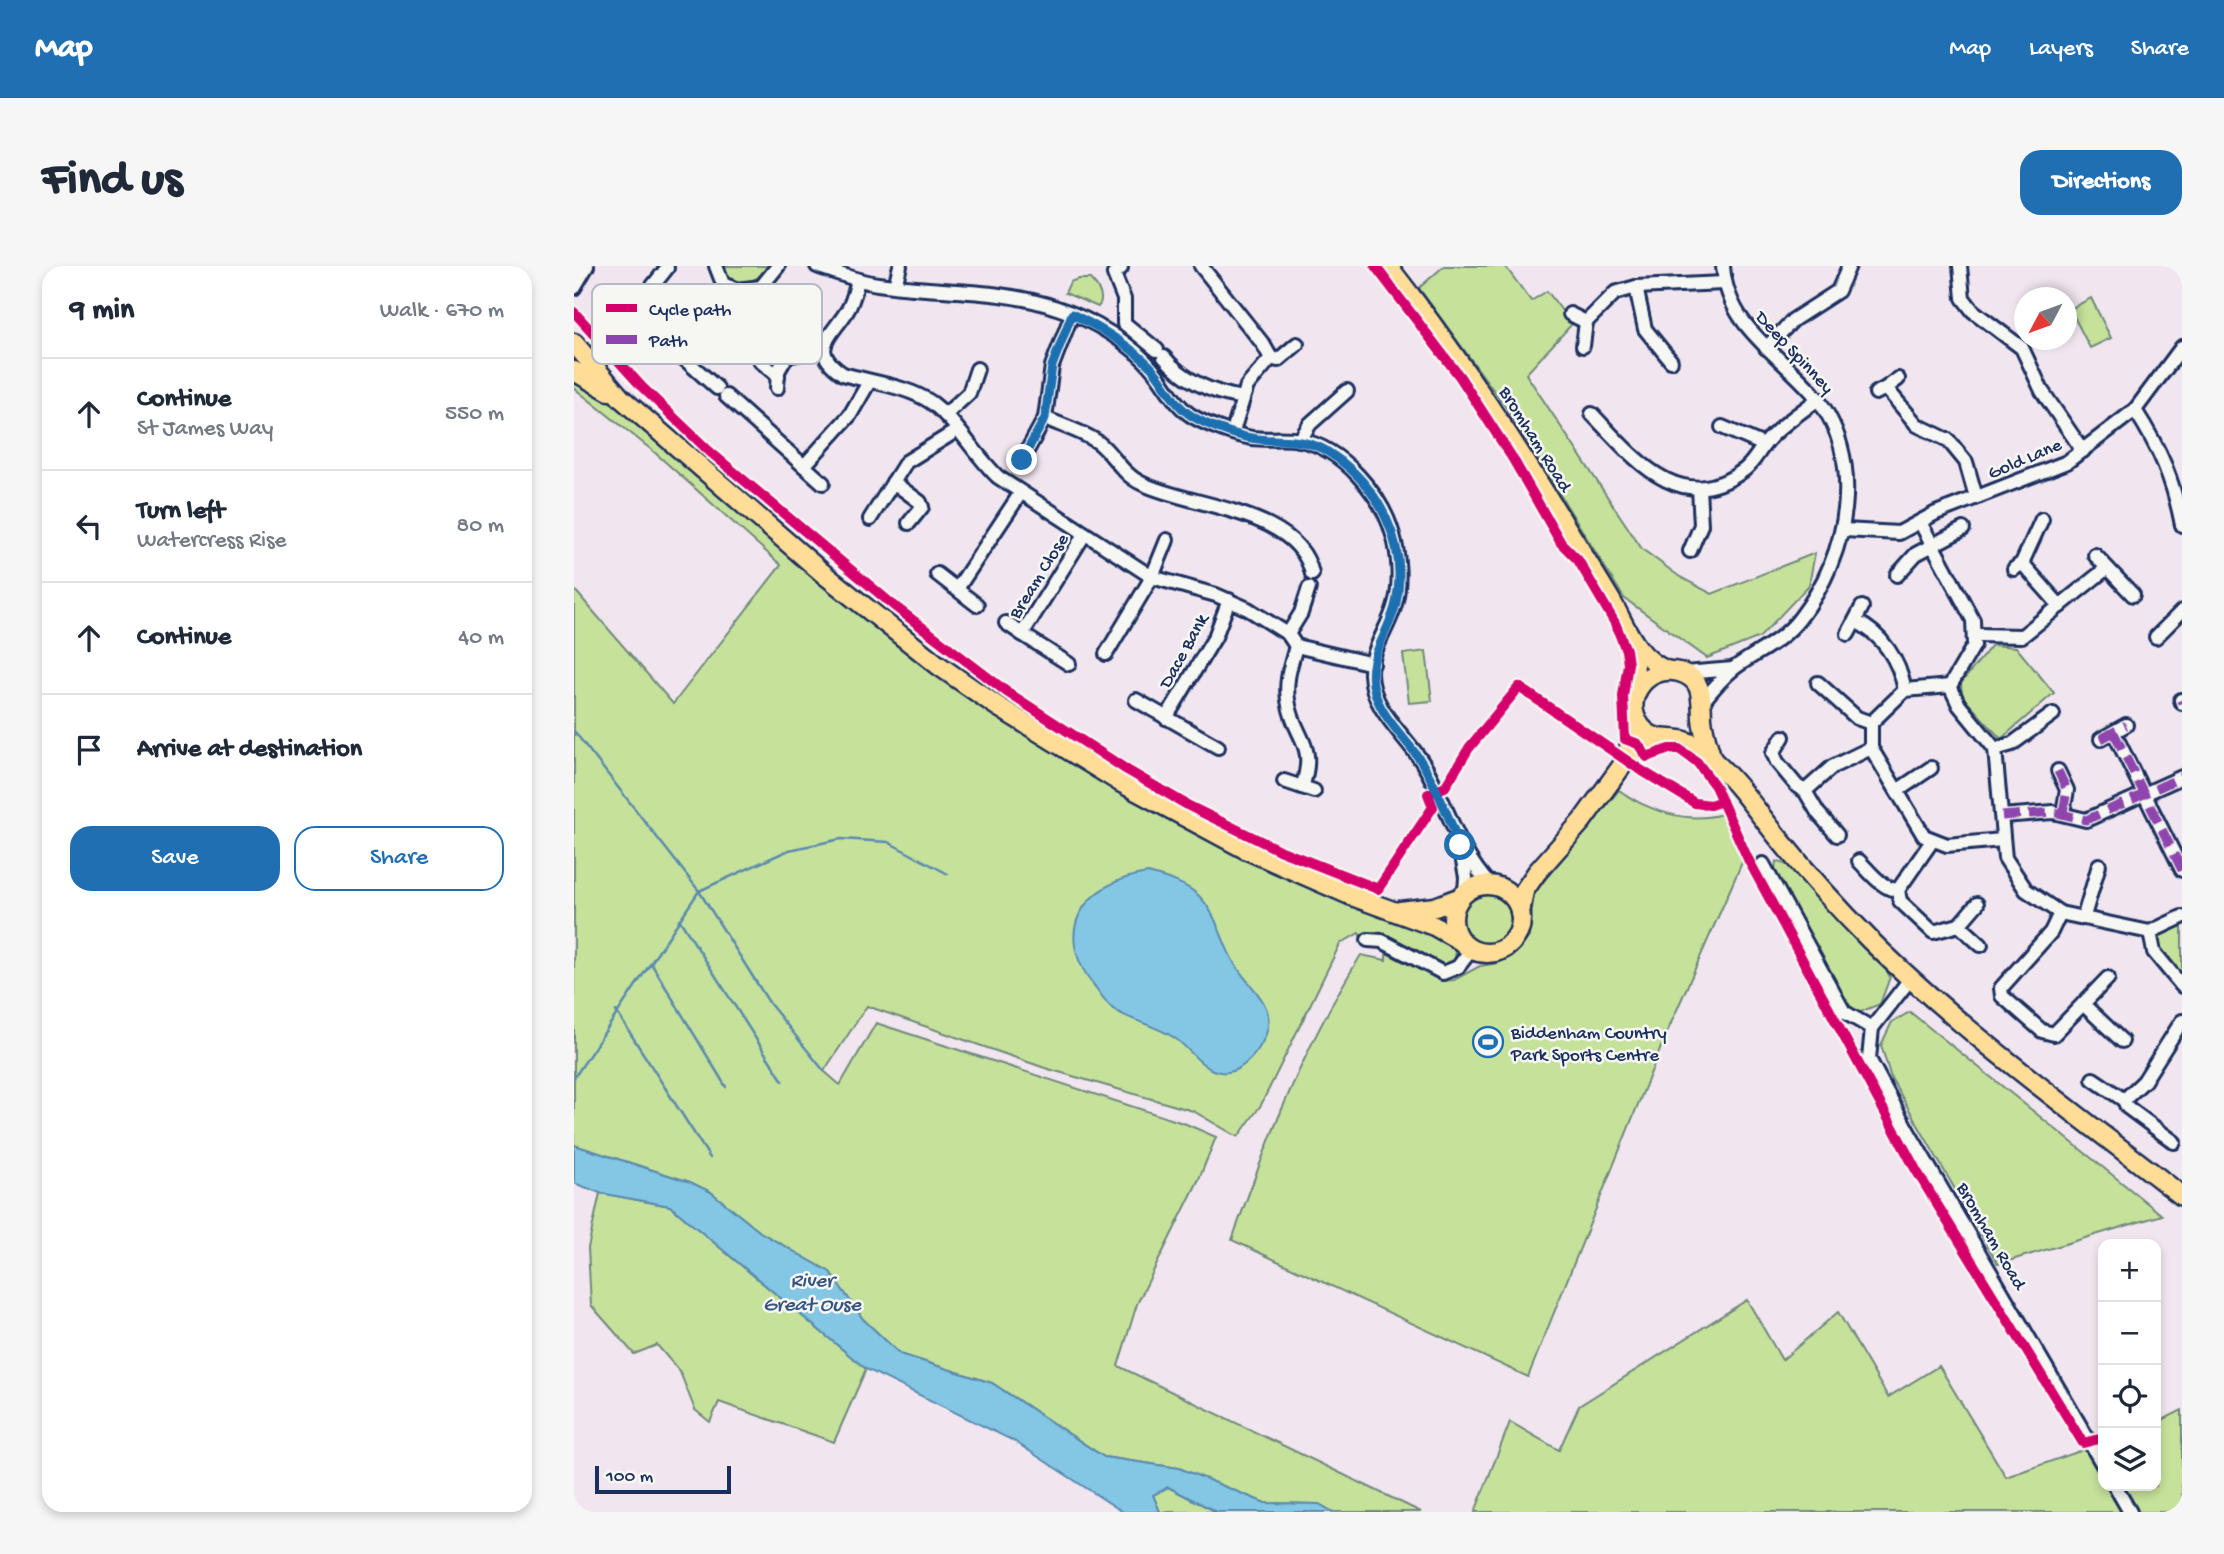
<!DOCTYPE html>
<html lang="en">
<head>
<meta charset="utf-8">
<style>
  body { margin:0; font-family:"Gochi Hand",sans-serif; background:#f6f6f7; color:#1f2937 }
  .controls { position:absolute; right:21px; bottom:21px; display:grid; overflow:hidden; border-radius:14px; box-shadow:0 4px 10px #0003 }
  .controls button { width:63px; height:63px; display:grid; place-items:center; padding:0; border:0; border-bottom:2px solid #e0e1e3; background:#fff; color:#1f2937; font:35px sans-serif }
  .compass { position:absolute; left:1440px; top:21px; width:63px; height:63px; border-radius:50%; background:#fff; box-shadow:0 4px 10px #0003; rotate:229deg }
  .scale { position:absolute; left:21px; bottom:18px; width:136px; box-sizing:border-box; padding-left:7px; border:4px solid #1b2f5e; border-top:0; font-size:19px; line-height:24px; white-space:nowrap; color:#1b2f5e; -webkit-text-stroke:5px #f6f6f2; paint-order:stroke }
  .stop { position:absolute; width:21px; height:21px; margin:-16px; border:5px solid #1f6fb2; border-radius:50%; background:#fff }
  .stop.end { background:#1f6fb2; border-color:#fff; box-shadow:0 2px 7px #0008 }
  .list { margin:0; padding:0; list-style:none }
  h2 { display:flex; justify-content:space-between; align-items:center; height:91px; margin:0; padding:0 28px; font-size:30px }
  h2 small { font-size:23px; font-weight:400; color:#747a83 }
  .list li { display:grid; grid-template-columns:46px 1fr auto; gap:21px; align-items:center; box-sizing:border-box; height:112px; padding:0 28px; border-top:2px solid #e0e1e3 }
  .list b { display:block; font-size:26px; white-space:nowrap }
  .list p { margin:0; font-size:23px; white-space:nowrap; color:#747a83 }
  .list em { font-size:23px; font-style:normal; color:#747a83 }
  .actions { display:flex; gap:14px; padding:21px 28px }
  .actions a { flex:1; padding:16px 0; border:2px solid #1f6fb2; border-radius:21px; text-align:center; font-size:24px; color:#1f6fb2 }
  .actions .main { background:#1f6fb2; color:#fff }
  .icon { flex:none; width:38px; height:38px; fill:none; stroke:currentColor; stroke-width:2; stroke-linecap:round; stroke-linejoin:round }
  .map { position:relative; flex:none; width:1608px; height:1246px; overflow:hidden; border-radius:21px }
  header { display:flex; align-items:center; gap:42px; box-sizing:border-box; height:98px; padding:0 35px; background:#1f6fb2; color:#fff }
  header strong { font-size:33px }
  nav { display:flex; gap:38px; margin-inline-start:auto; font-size:24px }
  .intro { display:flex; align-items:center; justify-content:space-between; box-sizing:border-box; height:168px; padding:0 42px }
  h1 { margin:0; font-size:49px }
  .button { padding:18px 32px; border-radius:21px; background:#1f6fb2; color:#fff; font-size:24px; font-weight:700 }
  main { display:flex; gap:42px; padding:0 42px }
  aside { flex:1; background:#fff; border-radius:21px; box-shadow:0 4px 10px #0003 }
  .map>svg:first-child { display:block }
  .green { fill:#c6e29a; stroke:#70887c; stroke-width:2 }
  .water { fill:#84c7e5; stroke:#5a8aaf; stroke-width:2 }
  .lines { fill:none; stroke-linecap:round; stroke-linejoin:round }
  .stream { stroke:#5a8aaf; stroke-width:2.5 }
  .minor-casing { stroke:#1b2f5e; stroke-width:18 }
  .major-casing { stroke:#1b2f5e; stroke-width:21 }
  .highway-casing { stroke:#1b2f5e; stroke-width:23 }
  .minor { stroke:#f6f6f2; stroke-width:12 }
  .major { stroke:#ffdd96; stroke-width:16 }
  .highway { stroke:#ffdd96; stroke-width:18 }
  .quiet { stroke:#8e44ad; stroke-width:9; stroke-dasharray:18 9; stroke-linecap:butt }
  .cycleway-casing { stroke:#f6f6f2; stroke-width:15 }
  .cycleway { stroke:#d6006c; stroke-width:10 }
  .route { stroke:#1f6fb2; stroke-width:9 }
  .labels { text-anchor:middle; stroke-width:5; stroke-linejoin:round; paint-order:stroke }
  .street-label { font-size:19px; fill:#1b2f5e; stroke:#f6f6f2 }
  .poi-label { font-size:19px; fill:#1b2f5e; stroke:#f6f6f2; text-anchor:start }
  .water-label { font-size:21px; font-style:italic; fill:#355580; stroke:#f6f6f2 }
  .key { fill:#f6f6f2; stroke:#b4bac6; stroke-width:2 }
  .key-label { font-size:19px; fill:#1b2f5e }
</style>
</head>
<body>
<header>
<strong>Map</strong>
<nav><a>Map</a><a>Layers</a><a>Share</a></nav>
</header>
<div class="intro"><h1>Find us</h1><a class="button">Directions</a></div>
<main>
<aside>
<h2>9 min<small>Walk · 670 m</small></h2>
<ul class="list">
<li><svg class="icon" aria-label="ahead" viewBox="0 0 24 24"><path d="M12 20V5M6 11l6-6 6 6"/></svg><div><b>Continue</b><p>St James Way</p></div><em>550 m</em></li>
<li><svg class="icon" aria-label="left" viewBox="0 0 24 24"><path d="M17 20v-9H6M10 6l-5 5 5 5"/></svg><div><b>Turn left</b><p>Watercress Rise</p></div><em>80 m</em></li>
<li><svg class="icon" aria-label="ahead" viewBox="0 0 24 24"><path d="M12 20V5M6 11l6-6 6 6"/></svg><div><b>Continue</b></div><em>40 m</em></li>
<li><svg class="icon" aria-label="arrive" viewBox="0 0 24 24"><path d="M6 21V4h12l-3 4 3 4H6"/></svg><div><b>Arrive at destination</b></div></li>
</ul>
<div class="actions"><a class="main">Save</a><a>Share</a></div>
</aside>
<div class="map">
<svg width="1608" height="1246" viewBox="0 0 1608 1246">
  <rect width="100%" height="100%" fill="#f1e6ef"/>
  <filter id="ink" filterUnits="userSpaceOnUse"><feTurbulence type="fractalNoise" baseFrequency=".0143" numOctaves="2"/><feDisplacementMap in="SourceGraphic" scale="14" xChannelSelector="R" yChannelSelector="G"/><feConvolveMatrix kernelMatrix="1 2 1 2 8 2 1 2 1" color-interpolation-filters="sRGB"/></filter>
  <g filter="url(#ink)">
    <g class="green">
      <path d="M 147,0 L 194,0 C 183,20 157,22 147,0 Z"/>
      <polygon points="870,0 931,0 957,35 973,25 998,58 952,108 1068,283 1106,311 1138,328 1241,287 1235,319 1186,371 1133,392 1050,332 931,140 845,22"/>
      <path d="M 504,13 L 516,13 C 523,20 532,31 524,41 L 491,27 L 496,16 Z"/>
      <polygon points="1517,32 1537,72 1516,82 1496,43"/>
      <path d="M 0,108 L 35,132 L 481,485 L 845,660 L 844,665 C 854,668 885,676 881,692 C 880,696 877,699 876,703 L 794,670 L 787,672 L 785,667 L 766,678 L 687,839 L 664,871 L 619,845 L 471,802 L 293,740 L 250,805 L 266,819 L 302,757 L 612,858 L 642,871 L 625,913 L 563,1038 L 544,1100 L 847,1246 L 759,1246 L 745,1238 L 691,1237 L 605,1202 L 530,1191 L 418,1117 L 326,1088 L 289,1053 L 256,1006 L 186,966 L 137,926 L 116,916 L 0,879 L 0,323 L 99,438 L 207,299 L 79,185 L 0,122 Z"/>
      <polygon points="1418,379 1442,381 1480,427 1427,473 1388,430 1387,417"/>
      <polygon points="852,385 858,435 835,437 829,388"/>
      <path d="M 1045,524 C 1073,545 1114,558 1148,548 L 1170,592 L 1094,764 L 954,1111 L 658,974 C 693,875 731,778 787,689 L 812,694 L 812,687 L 869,715 L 880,714 L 906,700 L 924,697 L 940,689 L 955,671 L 960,627 Z"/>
      <polygon points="1202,595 1213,599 1309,698 1316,711 1306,738 1286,746 1275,743 1267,733 1204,611 1201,604"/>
      <circle cx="913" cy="653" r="27"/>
      <polygon points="1608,657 1608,712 1586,685 1586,670"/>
      <polygon points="1336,746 1588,949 1424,998 1317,812 1307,779 1318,756"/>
      <polygon points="26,927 96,940 292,1103 260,1176 145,1136 136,1156 121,1144 106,1106 83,1079 60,1088 17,1039 14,982"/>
      <polygon points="1173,1034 1208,1094 1264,1046 1314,1131 1365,1100 1432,1211 1529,1177 1529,1220 1582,1220 1582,1157 1608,1144 1608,1246 901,1246 936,1156 985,1184 1005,1140"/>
      <polygon points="594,1221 643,1246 586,1246 579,1229"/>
    </g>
    <g class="water">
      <path d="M 574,607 C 591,612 609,616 623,628 C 641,644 647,672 658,693 C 675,726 714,741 683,785 C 678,792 668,802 659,805 C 633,813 619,785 602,773 C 583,759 558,756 539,743 C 533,738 527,729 522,722 C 476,667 508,616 574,607 Z"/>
      <polygon points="0,879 116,916 137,926 186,966 256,1006 289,1053 326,1088 418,1117 530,1191 605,1202 691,1237 745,1238 759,1246 643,1246 594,1221 579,1229 586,1246 549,1246 440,1175 292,1103 96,940 26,927 0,917"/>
    </g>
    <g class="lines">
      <g class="stream">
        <polyline points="0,465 125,625 196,738 250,805"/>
        <polyline points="105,653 209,815"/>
        <polyline points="77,697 152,821"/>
        <polyline points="42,745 136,892"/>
        <polyline points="0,812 125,625 215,584 267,573 314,576 374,608"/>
      </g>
      <g class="minor-casing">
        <g id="minor">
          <polyline points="142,0 149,18 163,24 187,21 204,0"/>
          <path d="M 243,0 C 263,7 283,15 304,18 C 364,27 426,22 483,42 C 518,53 558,77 580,105 C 592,120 602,140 618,150 C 633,159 661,169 678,172 C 694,174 710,171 726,174 C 768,182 808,229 819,269 C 825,289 827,318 821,338 C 815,362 797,382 797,408 C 798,445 832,469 850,499 C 874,539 883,584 916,619"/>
          <polyline points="627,0 689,78 697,92"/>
          <polyline points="1386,0 1389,32 1399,45 1448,82 1468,125 1509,185"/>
          <polyline points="93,2 58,46 143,122"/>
          <polyline points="547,2 540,8 550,33 550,57 583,84"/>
          <path d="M 284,14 C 281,25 279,36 273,45 C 257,71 233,83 269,108 C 296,116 334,120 358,137 C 382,155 401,189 424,211 L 578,311 L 642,329 L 674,343 L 714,368 L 722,380 L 799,398"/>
          <polyline points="321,20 326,0"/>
          <polyline points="1062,21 1071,63 1097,95"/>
          <polyline points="0,22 13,0"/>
          <path d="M 498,48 L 478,100 L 471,152 C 488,160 510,166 525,177 C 540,189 549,209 567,217 C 614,241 725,243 738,308"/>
          <polyline points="996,48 1012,56"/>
          <polyline points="1009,80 1012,56 1041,27 1062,21 1150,17"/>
          <polyline points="1192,82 1219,54 1264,25 1275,0"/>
          <polyline points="103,88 134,56 156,21"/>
          <path d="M 590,91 C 610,115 639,127 669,132"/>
          <polyline points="697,92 704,94 723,78"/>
          <polyline points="186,95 204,110"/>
          <polyline points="203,122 204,105 213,90 250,83"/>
          <polyline points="1312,122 1324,113"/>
          <polyline points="1302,127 1312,122 1343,159 1374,174 1392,196 1402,231"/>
          <polyline points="152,130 230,200 276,149 295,116"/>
          <path d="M 1561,144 C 1586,183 1599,213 1608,259"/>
          <path d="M 1018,148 C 1060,192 1106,252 1170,204 C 1179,197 1184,187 1190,179 C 1204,161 1226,147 1244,133"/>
          <polyline points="371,149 395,127 403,103"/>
          <polyline points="1148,161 1190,179"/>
          <polyline points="659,165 673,120 697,92"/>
          <polyline points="726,174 736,158 773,125"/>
          <polyline points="448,194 471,152"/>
          <polyline points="230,200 249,217"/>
          <polyline points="319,216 346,236 348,241 335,257"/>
          <polyline points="296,253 332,196 382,165"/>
          <polyline points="1346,256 1399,354 1400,379 1376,420 1385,439 1421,483 1431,592 1452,624 1486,647 1576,666 1608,651"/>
          <polyline points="1270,264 1325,267 1362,247 1493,196 1561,144 1608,81"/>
          <polyline points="1116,285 1127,259 1125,222"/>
          <polyline points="1521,289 1559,329"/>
          <polyline points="1448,297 1486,340"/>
          <polyline points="1440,303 1448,297 1468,253"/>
          <polyline points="363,308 403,339"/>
          <polyline points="1323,309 1342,288 1389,263"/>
          <polyline points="383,323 446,228"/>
          <path d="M 1281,355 C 1309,368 1325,395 1331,424"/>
          <polyline points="432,357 448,368"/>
          <polyline points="714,368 727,347 735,322"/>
          <polyline points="1274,368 1288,341"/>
          <polyline points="1402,369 1448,370 1533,302"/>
          <polyline points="1582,371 1608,345"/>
          <path d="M 722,380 C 717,399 711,414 714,434 C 719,472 744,476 728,521"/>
          <polyline points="532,388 578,311 593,274"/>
          <polyline points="495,398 448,368 510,269"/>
          <polyline points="1111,407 1159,403"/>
          <polyline points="1244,417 1283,452 1297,457"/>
          <polyline points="1376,420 1331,424 1297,457 1297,482 1350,570 1373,579 1428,574"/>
          <polyline points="562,434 644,481"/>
          <path d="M 1130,434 C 1138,424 1148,412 1159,403 C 1182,386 1208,376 1226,352 C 1275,289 1294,191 1238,126 C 1202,85 1153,60 1149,0"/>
          <polyline points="1607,434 1608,437"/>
          <polyline points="592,452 641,371 655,334"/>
          <polyline points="1540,467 1608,604"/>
          <polyline points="1209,471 1199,487 1203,496 1223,520 1231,525 1244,547 1263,569"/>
          <polyline points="1527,473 1552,459"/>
          <polyline points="1421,483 1438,478 1479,448"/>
          <polyline points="1484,505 1493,524 1489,547"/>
          <polyline points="710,515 740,525"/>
          <polyline points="1231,525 1258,501 1297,482"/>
          <polyline points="1323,525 1357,502"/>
          <polyline points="1428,550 1479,546 1512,554 1608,511"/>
          <polyline points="1358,575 1324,624 1326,635 1359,666 1385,659 1403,638"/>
          <polyline points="887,585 892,611 891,627"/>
          <path d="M 1285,595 C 1295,605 1309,624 1324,624"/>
          <polyline points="1189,598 1270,746 1298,762"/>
          <polyline points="1486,647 1477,666 1427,722 1428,730 1468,765 1480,768 1534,712"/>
          <polyline points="1510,650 1525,599"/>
          <polyline points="1385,659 1407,679"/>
          <polyline points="1576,666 1580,686 1608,720"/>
          <polyline points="794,674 808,675 869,707 884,701 897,684"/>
          <polyline points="1337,712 1298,762 1295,793 1335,867 1529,1199"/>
          <polyline points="1510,739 1548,775"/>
          <polyline points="1519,813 1550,834 1553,841 1600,876"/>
          <polyline points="1550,834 1570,815 1608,755"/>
          <polyline points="1541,1220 1556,1246"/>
        </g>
      </g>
      <g class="major-casing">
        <g id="major">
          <path d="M 815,0 C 898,105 967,217 1036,331 C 1053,359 1061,391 1094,404"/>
          <polyline points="1060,377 1063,423"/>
        </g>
      </g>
      <g class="highway-casing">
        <g id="highway">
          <polyline points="0,77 47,132 251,309 364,399 423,440 546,516 673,584 778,630 860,660 885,674"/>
          <polyline points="0,105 35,125"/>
          <path d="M 1138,493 C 1134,480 1129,466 1128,452 C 1127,432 1130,413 1105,406 C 1070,397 1043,439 1071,465 C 1083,476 1097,471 1111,475 C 1120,478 1130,486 1137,493 C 1162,514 1182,544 1202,569 C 1232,606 1264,642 1297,675 C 1392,769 1503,848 1608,930"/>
          <polyline points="1050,497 1088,474"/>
          <circle cx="913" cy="653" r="34"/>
          <polyline points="826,645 861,641 885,632"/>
          <polyline points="946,646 950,625 963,606 1008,555 1050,497 1064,456"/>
        </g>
      </g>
      <use href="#minor" class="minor"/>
      <use href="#major" class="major"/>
      <use href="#highway" class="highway"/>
      <g class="quiet">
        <polyline points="1607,434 1608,437"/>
        <polyline points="1540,467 1608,604"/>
        <polyline points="1527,473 1552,459"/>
        <polyline points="1484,505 1493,524 1489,547"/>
        <polyline points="1428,550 1479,546 1512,554 1608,511"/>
      </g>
      <g class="cycleway-casing">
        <g id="cycleway">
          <polyline points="801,0 886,111 939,193 987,277 1004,294 1041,357 1052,384 1054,398 1049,430 1051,473 1064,478 1073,491 1095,483 1105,483 1123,496 1141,520 1174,593 1342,904 1509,1177 1529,1172"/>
          <polyline points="0,46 68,121 135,185 319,339 433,426 553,504 615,540 705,584 804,623 859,541 854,528 871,521 895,482 945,421 1065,503 1121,537 1136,539 1148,535"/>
        </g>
      </g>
      <use href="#cycleway" class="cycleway"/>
    </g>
  </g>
  <g class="lines" filter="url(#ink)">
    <path class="route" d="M 448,194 L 471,152 L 478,100 L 498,48 C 527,62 554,78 577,101 C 591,116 599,139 618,150 C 632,159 660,169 677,172 C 705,177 729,170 754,186 C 804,218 835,277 822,337 C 815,369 790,392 801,427 C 809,454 834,474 848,497 C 864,523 874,551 886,579"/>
  </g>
  <defs>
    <g id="stadium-ring" transform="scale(1.575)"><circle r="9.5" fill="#f6f6f2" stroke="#1f6fb2" stroke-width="1.5"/><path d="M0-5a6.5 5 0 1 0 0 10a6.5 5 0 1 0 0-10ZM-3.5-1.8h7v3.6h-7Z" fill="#1f6fb2"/></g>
  </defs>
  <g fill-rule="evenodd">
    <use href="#stadium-ring" x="914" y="776"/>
  </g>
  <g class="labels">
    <g class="street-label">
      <text transform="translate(1222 85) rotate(47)" y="7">Deep Spinney</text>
      <text transform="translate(963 172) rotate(58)" y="7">Bromham Road</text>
      <text transform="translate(1450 191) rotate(-23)" y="7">Gold Lane</text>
      <text transform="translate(463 309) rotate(-58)" y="7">Bream Close</text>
      <text transform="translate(608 384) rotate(-61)" y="7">Dace Bank</text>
      <text transform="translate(1419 969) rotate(60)" y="7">Bromham Road</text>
    </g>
    <g class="poi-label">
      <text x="937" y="772">Biddenham Country<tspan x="937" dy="22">Park Sports Centre</tspan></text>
    </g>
    <g class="water-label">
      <text x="238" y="1020">River<tspan x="238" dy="24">Great Ouse</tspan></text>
    </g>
  </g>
  <rect x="18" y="18" width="230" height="80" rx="10" class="key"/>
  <rect x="32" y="38" width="31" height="8" fill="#d6006c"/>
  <rect x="32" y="69" width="31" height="9" fill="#8e44ad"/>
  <g class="key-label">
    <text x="75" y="49">Cycle path</text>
    <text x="75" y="80">Path</text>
  </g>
</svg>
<div class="controls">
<button>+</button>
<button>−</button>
<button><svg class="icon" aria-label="locate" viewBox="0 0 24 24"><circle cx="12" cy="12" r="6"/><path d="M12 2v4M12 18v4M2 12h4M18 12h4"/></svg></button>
<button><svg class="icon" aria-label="layers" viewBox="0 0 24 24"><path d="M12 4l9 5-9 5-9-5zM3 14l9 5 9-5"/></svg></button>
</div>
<svg class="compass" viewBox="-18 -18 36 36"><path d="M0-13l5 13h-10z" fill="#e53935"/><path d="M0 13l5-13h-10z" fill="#747a83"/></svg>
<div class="scale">100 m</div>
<div class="stop" style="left:886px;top:579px"></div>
<div class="stop end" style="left:448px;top:194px"></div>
</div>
</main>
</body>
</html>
